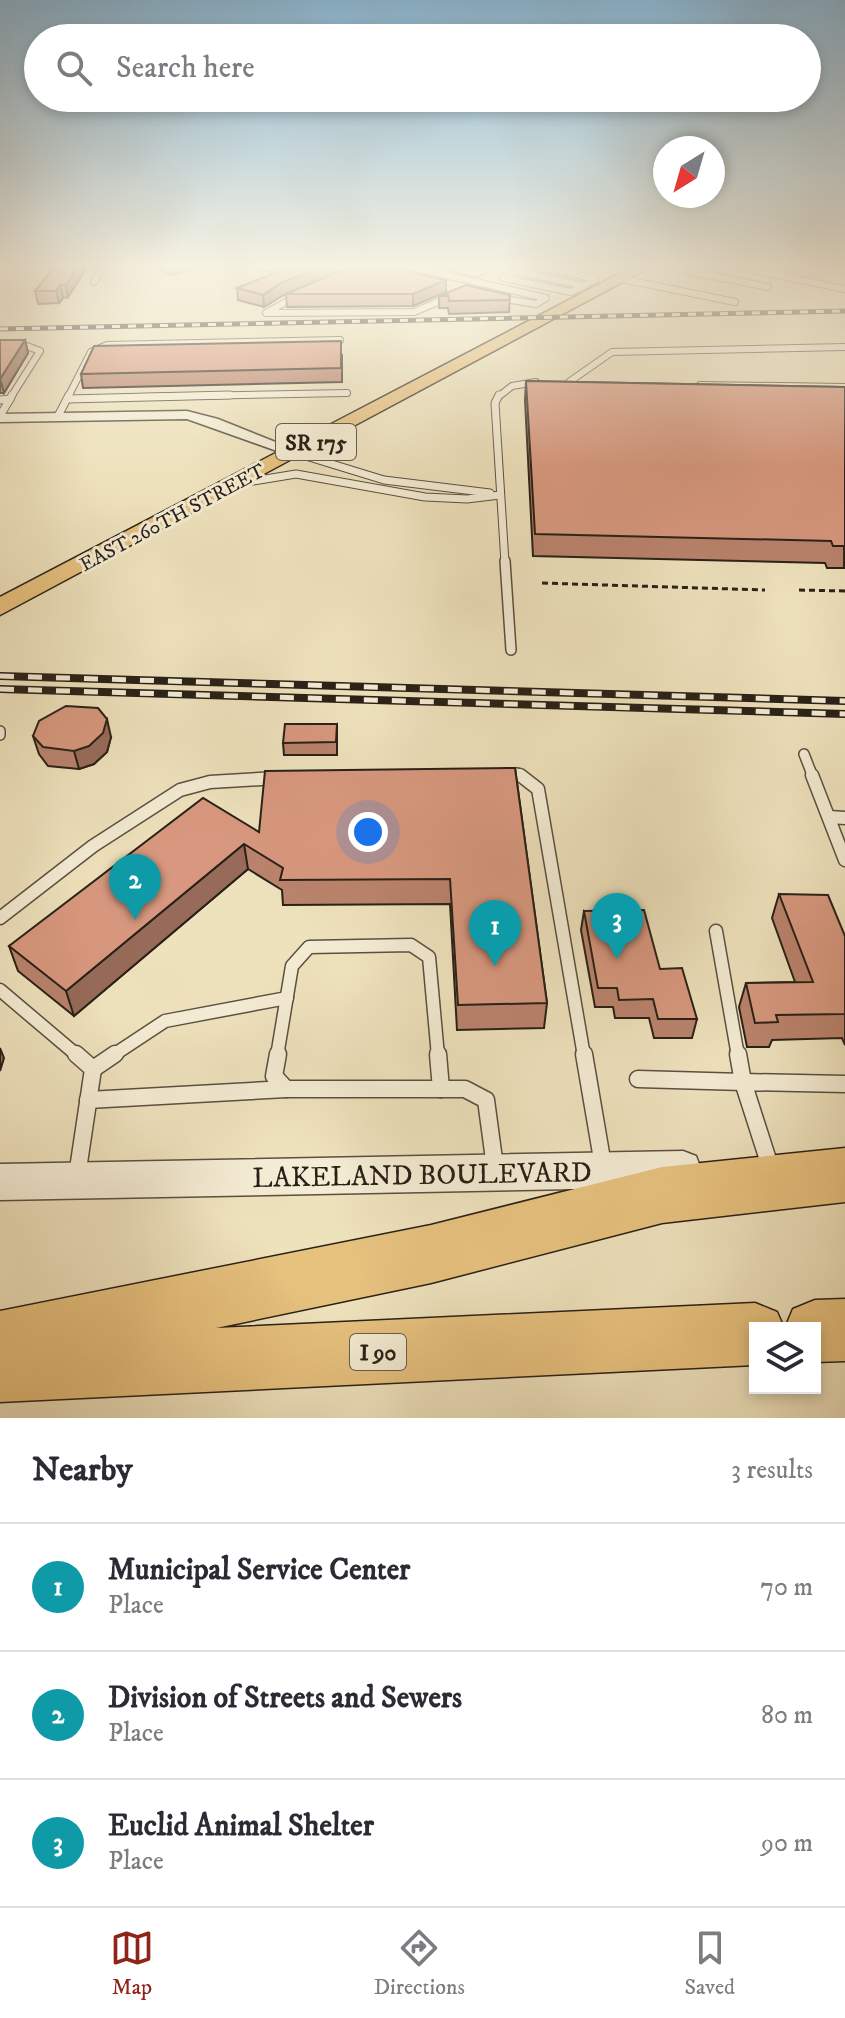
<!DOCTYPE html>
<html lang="en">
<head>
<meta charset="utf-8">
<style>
  body { margin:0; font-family:"IM FELL DW Pica",serif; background:#f7f7f7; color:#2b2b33 }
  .controls { position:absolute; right:24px; bottom:24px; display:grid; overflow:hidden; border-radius:0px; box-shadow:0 4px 12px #0003 }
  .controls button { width:72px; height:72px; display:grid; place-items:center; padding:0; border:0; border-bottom:2px solid #e1e1e2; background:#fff; color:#2b2b33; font:40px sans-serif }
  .compass { position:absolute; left:653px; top:136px; width:72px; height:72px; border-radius:50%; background:#fff; box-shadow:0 4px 12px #0003; rotate:217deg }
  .you { position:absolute; left:368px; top:832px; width:28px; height:28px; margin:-20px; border:6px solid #fff; border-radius:50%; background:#1a73e8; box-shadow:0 0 0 12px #1a73e833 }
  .badge { display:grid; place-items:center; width:52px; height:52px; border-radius:50%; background:#8f2418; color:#fff; font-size:26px; font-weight:700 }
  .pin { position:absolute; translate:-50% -66px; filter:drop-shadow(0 2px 4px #0008) }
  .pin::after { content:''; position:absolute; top:42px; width:28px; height:24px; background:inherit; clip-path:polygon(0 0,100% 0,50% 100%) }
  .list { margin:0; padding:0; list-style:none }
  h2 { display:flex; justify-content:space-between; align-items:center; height:104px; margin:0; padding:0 32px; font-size:34px }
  h2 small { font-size:26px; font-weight:400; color:#7c7c81 }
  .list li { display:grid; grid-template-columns:52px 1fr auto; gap:24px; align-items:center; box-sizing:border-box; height:128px; padding:0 32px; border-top:2px solid #e1e1e2 }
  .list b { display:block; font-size:30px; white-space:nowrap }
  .list p { margin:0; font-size:26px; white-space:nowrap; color:#7c7c81 }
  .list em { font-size:26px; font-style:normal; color:#7c7c81 }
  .icon { flex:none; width:44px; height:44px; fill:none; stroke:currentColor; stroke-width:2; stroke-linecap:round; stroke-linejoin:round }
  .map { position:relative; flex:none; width:845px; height:1418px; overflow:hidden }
  .search { position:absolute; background:#fff; box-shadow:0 4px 12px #0003; left:24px; right:24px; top:24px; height:88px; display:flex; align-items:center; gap:20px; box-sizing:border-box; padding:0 28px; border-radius:44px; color:#7c7c81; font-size:30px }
  .sheet { height:488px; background:#fff }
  nav { display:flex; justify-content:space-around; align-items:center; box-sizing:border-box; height:112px; border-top:2px solid #e1e1e2; background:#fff; font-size:22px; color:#7c7c81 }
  nav a { display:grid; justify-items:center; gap:4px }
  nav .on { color:#8f2418 }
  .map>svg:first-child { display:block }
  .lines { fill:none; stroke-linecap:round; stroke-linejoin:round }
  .service-far4-casing { stroke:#5a5040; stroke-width:8 }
  .service-far3-casing { stroke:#5a5040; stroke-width:9 }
  .service-far2-casing { stroke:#5a5040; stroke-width:12 }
  .service-far1-casing { stroke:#5a5040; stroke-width:15 }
  .service-casing { stroke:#5a5040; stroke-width:19 }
  .minor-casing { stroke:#5a5040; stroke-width:3 }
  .tertiary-casing { stroke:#5a5040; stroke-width:3 }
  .primary-casing { stroke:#292017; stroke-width:3 }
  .motorway-casing { stroke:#292017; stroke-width:3 }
  .path { stroke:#292017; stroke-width:3; stroke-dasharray:6 4; stroke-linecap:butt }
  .service-far4 { stroke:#f4ecd4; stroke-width:6 }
  .service-far3 { stroke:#f4ecd4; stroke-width:7 }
  .service-far2 { stroke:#f4ecd4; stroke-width:9 }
  .service-far1 { stroke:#f4ecd4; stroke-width:12 }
  .service { stroke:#f4ecd4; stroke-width:16 }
  .minor { fill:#f4ecd4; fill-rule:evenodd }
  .tertiary { fill:#f4ecd4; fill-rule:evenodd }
  .primary { fill:#e7c17e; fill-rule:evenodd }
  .motorway { fill:#e7c17e; fill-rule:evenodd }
  .rail-far1-casing { stroke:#292017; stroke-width:5 }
  .rail-casing { stroke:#292017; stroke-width:8 }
  .rail-far1 { stroke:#f4ecd4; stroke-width:3; stroke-dasharray:8; stroke-linecap:butt }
  .rail { stroke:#f4ecd4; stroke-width:5; stroke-dasharray:14; stroke-linecap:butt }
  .wall { fill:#ba836d; stroke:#292017; stroke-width:2 }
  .shaded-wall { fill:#976a59; stroke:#292017; stroke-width:2 }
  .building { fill:#d8987f; stroke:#292017; stroke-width:2 }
  .labels { text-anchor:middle; stroke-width:6; stroke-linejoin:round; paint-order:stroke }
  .far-street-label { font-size:20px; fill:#292017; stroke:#f4ecd4 }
  .shield { fill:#f4ecd4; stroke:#665d50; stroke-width:2 }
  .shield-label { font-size:22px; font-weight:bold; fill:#292017 }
  .near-street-label { font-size:28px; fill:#292017; stroke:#f4ecd4 }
</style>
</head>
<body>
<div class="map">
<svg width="845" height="1418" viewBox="0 0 845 1418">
  <rect width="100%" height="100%" fill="#eee2bd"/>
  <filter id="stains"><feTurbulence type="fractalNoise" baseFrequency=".0025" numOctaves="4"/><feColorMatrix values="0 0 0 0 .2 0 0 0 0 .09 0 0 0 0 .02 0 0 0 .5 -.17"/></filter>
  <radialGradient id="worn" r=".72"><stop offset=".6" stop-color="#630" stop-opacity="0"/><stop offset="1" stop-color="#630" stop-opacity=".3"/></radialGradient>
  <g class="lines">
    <g class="service-far4-casing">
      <g id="service-far4">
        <polyline points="419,269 546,298 536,304 498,298"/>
        <polyline points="678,269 768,287"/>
        <polyline points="748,269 845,289"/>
        <polyline points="517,271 584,286"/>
        <polyline points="515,272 503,278 571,292 596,279 552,269"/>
        <polyline points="622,279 735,302"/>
        <polyline points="94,282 101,269"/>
        <polyline points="298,295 266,313 414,312 450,297"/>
        <polyline points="0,347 27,346 40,351 11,397"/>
        <polyline points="569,382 612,352 845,347"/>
        <polyline points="700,385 845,387"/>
        <polyline points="68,397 91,352 107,345 340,340"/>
        <polyline points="137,397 347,393"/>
        <polyline points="498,397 512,386 536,382"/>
      </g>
    </g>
    <g class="service-far3-casing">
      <g id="service-far3">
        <polyline points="499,395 495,403 505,563"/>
        <polyline points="10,399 12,395"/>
        <polyline points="67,399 230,395"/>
        <polyline points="0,400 10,399 0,416"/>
        <polyline points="58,416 69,395"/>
        <polyline points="296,453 384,480 490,493"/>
        <polyline points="241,483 296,474 425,497 467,499 500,495"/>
      </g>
    </g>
    <g class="service-far2-casing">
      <g id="service-far2">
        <polyline points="505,561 511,650"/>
        <polyline points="0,731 0,735"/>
        <polyline points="804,754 813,777"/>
        <polyline points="505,773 517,773 523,777"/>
      </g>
    </g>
    <g class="service-far1-casing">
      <g id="service-far1">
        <polyline points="520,775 538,789 584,1056"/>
        <polyline points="812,775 845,860"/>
        <polyline points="829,817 845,818"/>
        <polyline points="0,918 93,846 180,790 210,782 277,778"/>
        <polyline points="716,931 738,1056"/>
        <polyline points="0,990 78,1056"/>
        <polyline points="112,1056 165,1021 287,998"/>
        <polyline points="277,1056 292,966 309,947 411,945 429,957 438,1056"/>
      </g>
    </g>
    <g class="service-casing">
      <g id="service">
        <polyline points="76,1054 93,1069 77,1176"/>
        <polyline points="278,1054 274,1076 286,1089 441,1089"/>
        <polyline points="438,1054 441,1089"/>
        <polyline points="584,1054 603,1165"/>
        <polyline points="93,1069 115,1054"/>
        <polyline points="638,1079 743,1082 738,1054"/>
        <polyline points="441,1089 465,1089 486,1100 495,1167"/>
        <polyline points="88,1100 286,1089"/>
        <polyline points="770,1166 743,1082 845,1084"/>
      </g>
    </g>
    <g class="minor-casing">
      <g id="minor">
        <polygon points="450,269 491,269 476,277"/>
        <polygon points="187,411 218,419 303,453 291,456 187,419 0,422 0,414"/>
      </g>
    </g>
    <g class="tertiary-casing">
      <polygon id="tertiary" points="683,1151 696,1156 701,1169 696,1182 683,1187 0,1200 0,1164"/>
    </g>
    <g class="primary-casing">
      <polygon id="primary" points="628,269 647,269 0,615 0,597"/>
    </g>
    <g class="motorway-casing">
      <g id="motorway">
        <polygon points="845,1148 845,1202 662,1223 431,1283 216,1328 755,1303 777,1312 784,1328 755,1328 755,1365 0,1402 0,1311 431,1225 662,1167"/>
        <polygon points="845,1299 845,1361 815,1362 815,1328 785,1328 793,1309 815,1300"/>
      </g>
    </g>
    <g class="path">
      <polyline points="542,583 765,590"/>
      <polyline points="799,590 845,591"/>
    </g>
    <use href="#service-far4" class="service-far4"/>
    <use href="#service-far3" class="service-far3"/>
    <use href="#service-far2" class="service-far2"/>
    <use href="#service-far1" class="service-far1"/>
    <use href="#service" class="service"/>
    <use href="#minor" class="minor"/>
    <use href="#tertiary" class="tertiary"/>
    <use href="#primary" class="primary"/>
    <use href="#motorway" class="motorway"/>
    <g class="rail-far1-casing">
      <polyline id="rail-far1" points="0,329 845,311"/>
    </g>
    <g class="rail-casing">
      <g id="rail">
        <polyline points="0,676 845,701"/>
        <polyline points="0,689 845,714"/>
      </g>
    </g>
    <use href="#rail-far1" class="rail-far1"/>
    <use href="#rail" class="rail"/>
  </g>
  <g class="wall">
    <polygon points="53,269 86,269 68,297 63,298 59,303 38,304 35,291"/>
    <polygon points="156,269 192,269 173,275"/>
    <polygon points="260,269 344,269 282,296 264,307 238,300 237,288 274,274"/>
    <polygon points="446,292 413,306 287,307 286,294"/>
    <polygon points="510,295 509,312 449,314 448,308 439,308 439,296"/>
    <polygon points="0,340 25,340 28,353 4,393 0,393"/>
    <polygon points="342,355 342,382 83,388 81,374"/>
    <polygon points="526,381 845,387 844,568 827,568 825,563 533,556 525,400"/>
    <polygon points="337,724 337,755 284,755 283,743"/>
    <polygon points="33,736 111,737 107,752 94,764 79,769 48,766 39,754"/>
    <polygon points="515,768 547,1003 544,1028 457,1030 450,904 283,905 282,890 248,869 74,1016 18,971 9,946 259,832"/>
    <polygon points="779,894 845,936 845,1045 842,1038 772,1040 769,1047 747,1047 739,1007 746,983 795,982 772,918"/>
    <polygon points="584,911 660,969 697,1019 692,1038 654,1038 649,1018 615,1018 613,1007 595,1007 581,930"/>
  </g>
  <g class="shaded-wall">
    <polygon points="76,269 86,269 68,297 66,285"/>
    <polygon points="173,269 192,269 173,275"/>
    <polygon points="315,269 344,269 282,296 264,307 263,295 281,283"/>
    <polygon points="446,280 446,292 413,306 413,294"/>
    <polygon points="60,285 63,298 59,303 56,291"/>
    <polygon points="25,340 28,353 4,393 0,379"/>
    <polygon points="107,719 111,737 107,752 94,764 79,769 74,751"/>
    <polygon points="244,844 248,869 74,1016 66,991"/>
    <polygon points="0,1048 4,1058 0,1071"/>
  </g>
  <g class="building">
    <polygon points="53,269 76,269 66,285 60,285 56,291 35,291"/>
    <polygon points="286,269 315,269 281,283 263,295 237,288"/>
    <polygon points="345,269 400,269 446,280 413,294 286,294"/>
    <polygon points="466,285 510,295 509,300 449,301 448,295 439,296"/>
    <polygon points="0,340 25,340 0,379"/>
    <polygon points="341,341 341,368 81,374 94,346"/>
    <polygon points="526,381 845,387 845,546 833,546 831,541 535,534"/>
    <polygon points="66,706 98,708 107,719 103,733 89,746 74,751 43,747 33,736 39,721"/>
    <polygon points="285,724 337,724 336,742 283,743"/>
    <polygon points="515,768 547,1003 458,1005 450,879 280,880 283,868 244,844 66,991 9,946 203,798 259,832 265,771"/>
    <polygon points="779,894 828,895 845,936 845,1014 776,1015 778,1022 755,1023 746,983 813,982"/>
    <polygon points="644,910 660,969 682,968 697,1019 658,1019 653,999 619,1000 617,988 598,988 584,911"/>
  </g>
  <linearGradient id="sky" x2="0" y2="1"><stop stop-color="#89b7d5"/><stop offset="0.57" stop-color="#f7f2e1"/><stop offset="1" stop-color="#f7f2e1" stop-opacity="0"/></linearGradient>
  <rect width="845" height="468" fill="url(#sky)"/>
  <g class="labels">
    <g class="far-street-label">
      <text transform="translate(172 517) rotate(-28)" y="7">EAST 260TH STREET</text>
    </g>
    <g class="shield">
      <rect x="276" y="424" width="80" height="36" rx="6"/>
      <rect x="350" y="1334" width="56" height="36" rx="6"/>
    </g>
    <g class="shield-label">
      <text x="316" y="450">SR 175</text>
      <text x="378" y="1360">I 90</text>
    </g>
    <g class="near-street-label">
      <text transform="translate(422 1174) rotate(-1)" y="10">LAKELAND BOULEVARD</text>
    </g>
  </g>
  <rect width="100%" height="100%" filter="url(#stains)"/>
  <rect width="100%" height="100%" fill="url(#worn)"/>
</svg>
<div class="controls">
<button><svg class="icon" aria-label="layers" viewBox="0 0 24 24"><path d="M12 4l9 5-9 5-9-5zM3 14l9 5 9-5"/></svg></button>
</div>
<svg class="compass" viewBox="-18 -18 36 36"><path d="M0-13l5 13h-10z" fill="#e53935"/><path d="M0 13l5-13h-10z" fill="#7c7c81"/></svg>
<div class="you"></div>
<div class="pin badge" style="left:495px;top:966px;background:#0f9aa8">1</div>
<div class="pin badge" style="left:135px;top:920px;background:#0f9aa8">2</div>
<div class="pin badge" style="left:617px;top:959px;background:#0f9aa8">3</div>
<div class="search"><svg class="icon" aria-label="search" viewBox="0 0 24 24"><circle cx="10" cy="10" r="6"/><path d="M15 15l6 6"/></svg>Search here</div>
</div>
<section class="sheet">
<h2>Nearby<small>3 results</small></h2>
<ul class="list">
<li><span class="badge" style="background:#0f9aa8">1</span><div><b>Municipal Service Center</b><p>Place</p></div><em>70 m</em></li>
<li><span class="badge" style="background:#0f9aa8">2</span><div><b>Division of Streets and Sewers</b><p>Place</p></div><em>80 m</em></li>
<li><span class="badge" style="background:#0f9aa8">3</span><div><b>Euclid Animal Shelter</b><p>Place</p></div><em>90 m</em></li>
</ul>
</section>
<nav>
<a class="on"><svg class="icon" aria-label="map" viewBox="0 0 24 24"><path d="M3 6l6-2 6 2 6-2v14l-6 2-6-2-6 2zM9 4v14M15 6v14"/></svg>Map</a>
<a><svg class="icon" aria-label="directions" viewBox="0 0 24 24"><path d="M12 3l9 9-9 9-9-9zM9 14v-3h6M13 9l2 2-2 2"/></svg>Directions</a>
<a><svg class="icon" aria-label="saved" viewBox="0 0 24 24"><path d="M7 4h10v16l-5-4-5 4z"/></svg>Saved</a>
</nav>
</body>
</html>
